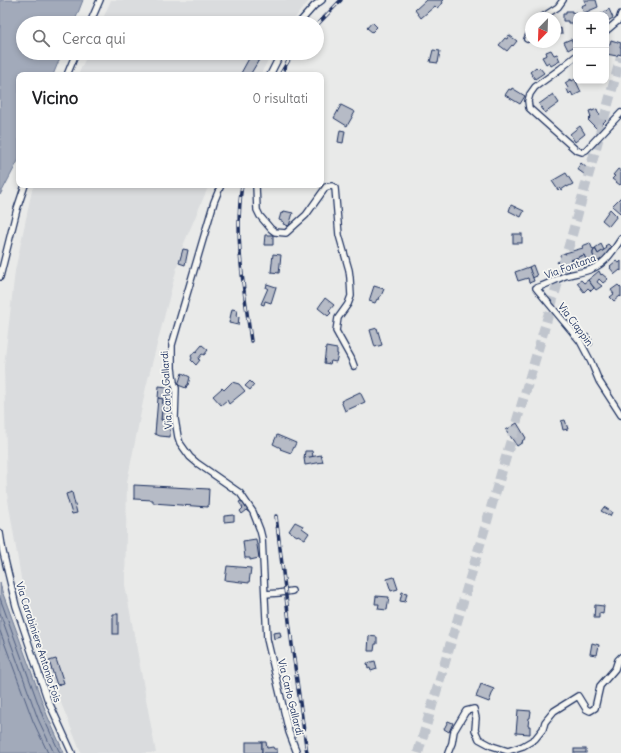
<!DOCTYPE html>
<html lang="it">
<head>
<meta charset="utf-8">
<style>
  body { margin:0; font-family:Delius,sans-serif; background:#f6f6f6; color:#202124 }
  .controls { position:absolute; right:12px; top:12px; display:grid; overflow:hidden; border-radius:8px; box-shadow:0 2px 6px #0003 }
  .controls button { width:36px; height:36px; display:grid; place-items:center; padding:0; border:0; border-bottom:1px solid #e0e0e0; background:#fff; color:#202124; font:20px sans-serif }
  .compass { position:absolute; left:525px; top:12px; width:36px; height:36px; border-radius:50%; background:#fff; box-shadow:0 2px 6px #0003; rotate:203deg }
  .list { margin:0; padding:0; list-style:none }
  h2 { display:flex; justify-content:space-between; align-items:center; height:52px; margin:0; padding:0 16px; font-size:17px }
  h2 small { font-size:13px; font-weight:400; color:#757577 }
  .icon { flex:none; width:22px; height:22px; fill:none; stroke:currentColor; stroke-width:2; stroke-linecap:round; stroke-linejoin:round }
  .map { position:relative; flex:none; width:621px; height:753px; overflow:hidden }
  .search { position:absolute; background:#fff; box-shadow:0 2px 6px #0003; left:16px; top:16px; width:308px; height:44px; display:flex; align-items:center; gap:10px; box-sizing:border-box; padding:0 14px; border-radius:22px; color:#757577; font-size:15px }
  .panel { position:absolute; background:#fff; box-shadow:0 2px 6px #0003; left:16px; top:72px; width:308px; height:116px; border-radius:8px }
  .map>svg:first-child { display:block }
  .built { fill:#dadcde }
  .water { fill:#a2aaba; stroke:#6c7995 }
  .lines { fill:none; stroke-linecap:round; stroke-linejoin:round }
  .shore { stroke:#516083; stroke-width:1 }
  .building { fill:#b6bbc6; stroke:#1b2f5e }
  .motorway-tunnel { stroke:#c0c5cd; stroke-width:10; stroke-dasharray:10 5; stroke-linecap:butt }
  .minor-casing { stroke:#1b2f5e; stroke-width:8 }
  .minor { stroke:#f6f6f2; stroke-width:5.5 }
  .rail-casing { stroke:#1b2f5e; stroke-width:3.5 }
  .rail { stroke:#f6f6f2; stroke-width:2; stroke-dasharray:6; stroke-linecap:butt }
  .labels { text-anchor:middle; stroke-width:3.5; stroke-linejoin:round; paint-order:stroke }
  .street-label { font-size:10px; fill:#1b2f5e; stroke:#f6f6f2 }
</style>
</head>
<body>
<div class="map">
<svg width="621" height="753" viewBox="0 0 621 753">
  <rect width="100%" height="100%" fill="#e9eae9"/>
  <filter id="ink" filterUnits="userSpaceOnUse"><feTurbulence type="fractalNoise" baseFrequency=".025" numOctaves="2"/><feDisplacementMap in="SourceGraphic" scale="8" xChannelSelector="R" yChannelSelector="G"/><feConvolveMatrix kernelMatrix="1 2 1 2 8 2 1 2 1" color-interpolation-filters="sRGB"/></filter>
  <g filter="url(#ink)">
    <g class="built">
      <polygon points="111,0 310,0 300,11 292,23 101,23"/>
      <polygon points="88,53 272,53 260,75 78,75"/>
      <polygon points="34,185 209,185 182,248 146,387 127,482 125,585 156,753 81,753 28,620 7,494 4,366 15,271 32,190"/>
    </g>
    <g class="water">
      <polygon points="0,0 83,0 74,23 23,23 23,53 62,53 53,75 19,75 19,159 0,195"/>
      <polygon points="0,582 2,591 47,715 64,753 0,753"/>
    </g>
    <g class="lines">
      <g class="shore">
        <polyline points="0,598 43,717 60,753"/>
        <polyline points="0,613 38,719 54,753"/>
        <polyline points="0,631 33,721 48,753"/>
      </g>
    </g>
    <g class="building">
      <polygon points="426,0 444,0 442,1 443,3 437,8 435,6 421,18 415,10"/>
      <polygon points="584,0 596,0 598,7 584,13 581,6 586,4"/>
      <polygon points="609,9 613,18 606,22 606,15 602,15 601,14"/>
      <polygon points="566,11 572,11 572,13 576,12 576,25 573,25 573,23 568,23 568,21 563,21 563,14 566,14"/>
      <polygon points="372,22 377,27 372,32 367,28"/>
      <polygon points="555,25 557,25 558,29 561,28 562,34 556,35 556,37 555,37"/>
      <polygon points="509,35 517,41 513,46 512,45 507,51 499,45 505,38 507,39"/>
      <polygon points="571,39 575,46 568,50 564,42"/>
      <polygon points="611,40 621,43 620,47 621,47 621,55 618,54 617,56 606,54 606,43 610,44"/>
      <polygon points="433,50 440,51 438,63 430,62"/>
      <polygon points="551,50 554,55 557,54 560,61 551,66 549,62 546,64 542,57 547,55 546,52"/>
      <polygon points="252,53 263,53 250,75 240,75"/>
      <polygon points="536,67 538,69 540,68 544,73 535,79 530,72"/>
      <polygon points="571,79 572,81 575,79 581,92 573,96 571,92 569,94 567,89 568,88 565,83"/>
      <polygon points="512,88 525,96 520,104 505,95 509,89 511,90"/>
      <polygon points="553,94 559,103 545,113 539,104"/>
      <polygon points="341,105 355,112 347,126 334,118"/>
      <polygon points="597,109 598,113 606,120 597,129 588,120 591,117 589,111 592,110 592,111"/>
      <polygon points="580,126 585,134 575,142 570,134"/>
      <polygon points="340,130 345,131 343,143 338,142"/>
      <polygon points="581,163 588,169 584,174 577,169"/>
      <polygon points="618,169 621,171 621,184 620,185 612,179 615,176 613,175"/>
      <polygon points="566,173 573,184 567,187 567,186 561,190 560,188 558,190 552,181"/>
      <polygon points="621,197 621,212 620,213 612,206"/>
      <polygon points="511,205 524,211 521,217 509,211"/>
      <polygon points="610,209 617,216 609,226 602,220"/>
      <polygon points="284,211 293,213 289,226 283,224 284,222 279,220 281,213 283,214"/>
      <rect x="513" y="234" width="9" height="9"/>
      <polygon points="265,235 273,235 273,245 264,245"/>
      <polygon points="590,243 593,250 595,249 593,252 593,255 595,258 591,261 593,266 589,267 584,255 568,261 565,253 583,248 582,246"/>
      <polygon points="601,244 604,250 598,254 595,248"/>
      <polygon points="608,244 612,248 604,260 596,265 593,259 595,258 593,255 593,252 595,249 598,254 607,248 605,246"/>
      <polygon points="183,249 188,250 185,265 179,263"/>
      <polygon points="565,253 568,261 563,263 564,266 560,268 557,262 562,260 560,255"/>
      <polygon points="273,254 281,255 279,273 271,272"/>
      <polygon points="584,255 589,267 584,269 583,265 577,267 576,264 574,265 572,260"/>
      <polygon points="572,260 574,265 568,268 570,272 559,276 557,269 564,266 563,263"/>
      <polygon points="616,261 619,263 621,261 621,271 620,270 615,274 610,268 611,267 610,266"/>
      <polygon points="533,265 537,276 532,278 529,267"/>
      <polygon points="529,267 534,281 529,283 528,278 518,281 515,272"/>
      <polygon points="599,271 601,275 602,274 608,279 603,283 599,279 597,282 602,286 596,290 588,280"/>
      <polygon points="581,280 584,283 588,280 594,288 591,291 588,288 584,292 577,283"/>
      <polygon points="267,284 276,287 271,303 265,301 264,305 261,304 268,288 266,288"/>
      <polygon points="618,285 621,288 621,297 620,296 614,301 610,297 614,294 611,290"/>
      <polygon points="374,286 384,289 381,296 380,296 379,300 377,299 375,303 369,301"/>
      <polygon points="325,298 334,305 329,311 331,313 328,316 318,308"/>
      <polygon points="232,309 237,310 236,316 239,317 238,325 229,323"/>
      <polygon points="377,328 382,345 375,347 370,330"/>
      <polygon points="588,334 592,340 591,341 593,344 591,346 584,336"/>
      <polygon points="202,345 208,350 204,355 202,354 198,359 200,360 196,365 191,360 192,358 191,356 195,351 196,352"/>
      <polygon points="326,347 337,349 337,354 338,354 336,362 331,361 330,364 324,363"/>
      <polygon points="182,373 190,377 188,385 187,385 186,388 178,385"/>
      <polygon points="250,381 254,385 250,390 245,386"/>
      <polygon points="232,382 239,384 245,391 229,404 227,400 221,405 213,396 222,388 224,390"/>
      <polygon points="159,386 175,388 171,421 161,420 163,399 158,398"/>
      <polygon points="360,392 365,402 345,411 341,401"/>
      <polygon points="158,398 163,399 161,420 171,421 170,437 160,436 155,434"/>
      <polygon points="565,420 568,429 563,430 561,421"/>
      <polygon points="517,423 526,438 522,441 523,442 517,446 506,430"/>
      <polygon points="277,435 296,443 291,453 280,449 281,448 273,444"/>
      <polygon points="305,451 312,451 313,457 304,458"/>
      <polygon points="321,455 323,462 305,465 304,458"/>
      <polygon points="134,485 209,489 208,507 153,503 153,500 134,499"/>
      <polygon points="72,492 77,513 72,514 66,494"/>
      <polygon points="243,500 250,511 248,512 247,510 242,514 240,511 243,508 239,502"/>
      <polygon points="604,507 612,512 610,516 601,511"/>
      <polygon points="234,515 234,521 224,522 224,516"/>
      <polygon points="295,522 303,526 302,528 309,533 305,539 298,535 297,536 289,531"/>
      <polygon points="256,539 259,558 250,560 250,558 245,558 243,541"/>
      <polygon points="227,566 251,568 249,583 225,580"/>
      <polygon points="394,577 398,589 391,591 387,579"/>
      <polygon points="402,592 407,593 405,602 400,601"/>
      <polygon points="376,596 389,597 387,610 378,609 379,604 375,604"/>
      <polygon points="595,605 604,606 603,614 599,613 599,618 594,618"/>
      <rect x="113" y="614" width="5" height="20"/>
      <polygon points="280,632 281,637 274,639 273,633"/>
      <polygon points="369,636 377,637 377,644 375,644 374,651 368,651"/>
      <polygon points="592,643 599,645 597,655 590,654"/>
      <polygon points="56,659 64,683 57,685 49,661"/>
      <polygon points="375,661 377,669 371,671 370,668 368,669 367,663"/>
      <polygon points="481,684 494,689 489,702 476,697"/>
      <polygon points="518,710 531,711 530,718 529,718 528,726 530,726 530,734 516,733"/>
      <polygon points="448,721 453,723 449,732 444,729"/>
      <rect x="246" y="742" width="16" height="11"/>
      <polygon points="262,742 266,742 267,748 273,747 274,749 277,749 277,753 261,753 262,753"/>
      <rect x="574" y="749" width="12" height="4"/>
    </g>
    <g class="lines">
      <polyline class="motorway-tunnel" points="418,753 570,242 621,57"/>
      <g class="minor-casing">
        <g id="minor">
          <polyline points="541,18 558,7 563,0"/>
          <polyline points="90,23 100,0"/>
          <polyline points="299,23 314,6 322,0"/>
          <polyline points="606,31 619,20 621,14"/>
          <polyline points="527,39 530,33 531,27"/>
          <polyline points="576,56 560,69 535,87 530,94 528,101 529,108 576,150 582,152 586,150 621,113"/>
          <polyline points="67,75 76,53"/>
          <polyline points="270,75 281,53"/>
          <polyline points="221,185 214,202 172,345 172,368 174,382 176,388 175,419 178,437 180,443 190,457 197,463 240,493 253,512 260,530 262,538 267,639 289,732 297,753"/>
          <polyline points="256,185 257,210 260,216 271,229 275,232 286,233 306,215 326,187 332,186 335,188 339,235 349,270 350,278 351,296 348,304 338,318 336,331 351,358 354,366"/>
          <path d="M 621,239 C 611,254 604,266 586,271 C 579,273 571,274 565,276 C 555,280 546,285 536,288 L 580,341 L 591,362 L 599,381 L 621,415"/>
          <polyline points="0,277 17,209 25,185"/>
          <polyline points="0,533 3,552 16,606 47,698 72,753"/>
          <polyline points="265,594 279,593 292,591"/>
          <polyline points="448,753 452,743 454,731 466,711 474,709 476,718 475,730 479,739 492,746 508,751 523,746 535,739 543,729 545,722 554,711 578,696 586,709 590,711 595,708 600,686 615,669 618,660 621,657"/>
        </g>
      </g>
      <use href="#minor" class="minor"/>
      <g class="rail-casing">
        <g id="rail">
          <polyline points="317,25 341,0"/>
          <polyline points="280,75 293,53"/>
          <path d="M 242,185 C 234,237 244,289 251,341"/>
          <polyline points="276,516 292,645 307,753"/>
        </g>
      </g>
      <use href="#rail" class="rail"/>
    </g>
  </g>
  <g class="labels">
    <g class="street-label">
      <text transform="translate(570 266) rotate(-20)" y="4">Via Fontana</text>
      <text transform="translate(576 324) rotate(53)" y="4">Via Ciappin</text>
      <text transform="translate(166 390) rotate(-93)" y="4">Via Carlo Gallardi</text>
      <text transform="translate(39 642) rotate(72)" y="4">Via Carabiniere Antonio Fois</text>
      <text transform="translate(291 697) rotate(76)" y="4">Via Carlo Gallardi</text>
    </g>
  </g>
</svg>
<div class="controls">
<button>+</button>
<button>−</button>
</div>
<svg class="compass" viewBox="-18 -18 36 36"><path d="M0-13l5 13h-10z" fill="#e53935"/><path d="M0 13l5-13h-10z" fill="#757577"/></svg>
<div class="search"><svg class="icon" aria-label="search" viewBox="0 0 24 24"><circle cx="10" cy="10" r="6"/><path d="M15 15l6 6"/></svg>Cerca qui</div>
<section class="panel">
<h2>Vicino<small>0 risultati</small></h2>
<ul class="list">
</ul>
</section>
</div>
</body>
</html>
